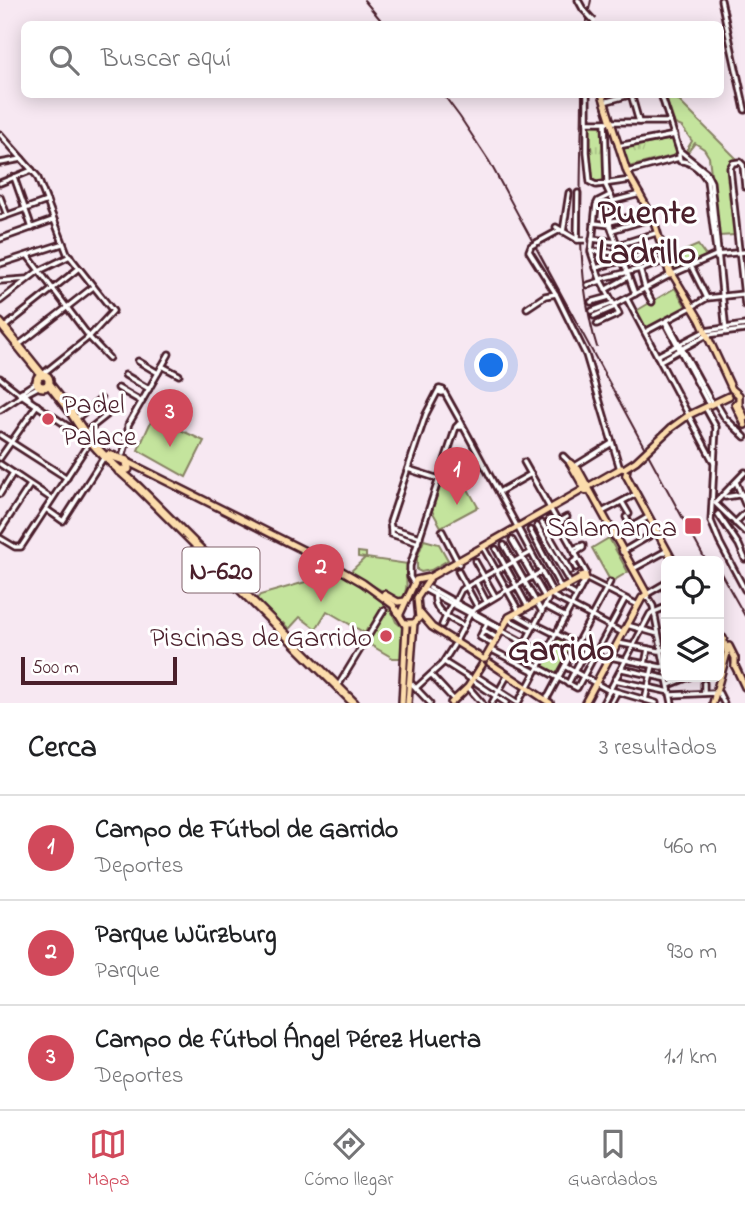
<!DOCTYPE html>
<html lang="es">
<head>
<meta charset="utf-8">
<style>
  body { margin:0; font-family:"Indie Flower",sans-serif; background:#f2f2f2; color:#202124 }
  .controls { position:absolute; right:21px; bottom:21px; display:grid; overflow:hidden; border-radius:10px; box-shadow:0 4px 18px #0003 }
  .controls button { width:63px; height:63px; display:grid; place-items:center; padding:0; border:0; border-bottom:2px solid #e0e0e0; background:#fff; color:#202124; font:35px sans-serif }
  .scale { position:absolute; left:21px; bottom:18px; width:156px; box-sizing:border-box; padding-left:7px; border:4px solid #4a1f2b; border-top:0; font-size:19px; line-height:24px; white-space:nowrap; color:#4a1f2b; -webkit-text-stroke:5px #fff; paint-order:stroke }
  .you { position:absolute; left:492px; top:366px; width:24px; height:24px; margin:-18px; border:5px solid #fff; border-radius:50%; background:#1a73e8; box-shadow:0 0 0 10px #1a73e833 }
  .badge { display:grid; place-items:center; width:46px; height:46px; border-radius:50%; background:#d1495b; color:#fff; font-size:23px; font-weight:700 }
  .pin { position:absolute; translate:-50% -58px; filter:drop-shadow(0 2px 4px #0008) }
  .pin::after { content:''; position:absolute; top:37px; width:24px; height:21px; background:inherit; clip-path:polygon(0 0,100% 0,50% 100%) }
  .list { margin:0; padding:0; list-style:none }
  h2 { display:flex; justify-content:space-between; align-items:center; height:91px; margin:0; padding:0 28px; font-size:30px }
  h2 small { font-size:23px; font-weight:400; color:#757577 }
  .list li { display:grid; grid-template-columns:46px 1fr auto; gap:21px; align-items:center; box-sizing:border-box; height:105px; padding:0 28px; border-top:2px solid #e0e0e0 }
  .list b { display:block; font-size:26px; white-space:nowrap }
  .list p { margin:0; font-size:23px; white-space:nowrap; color:#757577 }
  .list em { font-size:23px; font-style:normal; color:#757577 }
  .icon { flex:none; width:38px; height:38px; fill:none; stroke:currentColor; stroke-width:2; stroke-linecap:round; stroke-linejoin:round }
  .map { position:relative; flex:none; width:745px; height:703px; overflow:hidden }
  .search { position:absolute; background:#fff; box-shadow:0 4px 18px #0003; left:21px; right:21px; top:21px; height:77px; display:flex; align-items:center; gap:18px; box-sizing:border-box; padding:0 24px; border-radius:10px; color:#757577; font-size:26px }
  .sheet { height:406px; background:#fff }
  nav { display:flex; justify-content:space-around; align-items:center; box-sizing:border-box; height:98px; border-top:2px solid #e0e0e0; background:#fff; font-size:19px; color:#757577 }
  nav a { display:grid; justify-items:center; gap:4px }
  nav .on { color:#d1495b }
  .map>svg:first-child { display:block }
  .grass { fill:url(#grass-tufts); stroke:#878264; stroke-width:2 }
  .green { fill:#c4e49d; stroke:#878264; stroke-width:2 }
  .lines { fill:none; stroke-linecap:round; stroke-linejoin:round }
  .minor-casing { stroke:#4a1f2b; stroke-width:9 }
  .major-casing { stroke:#4a1f2b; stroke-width:10 }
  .highway-casing { stroke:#4a1f2b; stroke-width:12 }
  .minor { stroke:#fff; stroke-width:3.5 }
  .major { stroke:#fcdcac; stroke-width:5 }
  .highway { stroke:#fcdcac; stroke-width:7 }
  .rail { stroke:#4a1f2b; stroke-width:2 }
  .minor-bridge-casing { stroke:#4a1f2b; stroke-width:9; stroke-linecap:butt }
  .major-bridge-casing { stroke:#4a1f2b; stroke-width:10; stroke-linecap:butt }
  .minor-bridge { stroke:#fff; stroke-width:3.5 }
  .major-bridge { stroke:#fcdcac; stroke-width:5 }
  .poi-dot { fill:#d1495b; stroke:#fff; stroke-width:2.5 }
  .labels { text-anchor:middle; stroke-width:6; stroke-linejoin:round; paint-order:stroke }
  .shield { fill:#fff; stroke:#80626b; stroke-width:2 }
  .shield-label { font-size:26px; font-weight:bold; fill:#4a1f2b }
  .poi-label { font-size:28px; fill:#4a1f2b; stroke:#fff; text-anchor:end }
  .district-label { font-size:35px; font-weight:bold; fill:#4a1f2b; stroke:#fff }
</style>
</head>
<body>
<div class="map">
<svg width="745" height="703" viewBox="0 0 745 703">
  <defs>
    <pattern id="grass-tufts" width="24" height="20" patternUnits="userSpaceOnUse" patternTransform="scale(1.75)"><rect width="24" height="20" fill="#c4e49d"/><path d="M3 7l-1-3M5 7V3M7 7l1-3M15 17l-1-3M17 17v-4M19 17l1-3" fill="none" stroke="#aac387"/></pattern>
  </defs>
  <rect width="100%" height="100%" fill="#f7e8f2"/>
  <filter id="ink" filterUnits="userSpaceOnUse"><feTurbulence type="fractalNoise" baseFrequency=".0143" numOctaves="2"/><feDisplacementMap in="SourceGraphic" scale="14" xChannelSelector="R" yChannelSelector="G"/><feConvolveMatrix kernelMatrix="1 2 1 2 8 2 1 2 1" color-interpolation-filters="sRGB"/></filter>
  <g filter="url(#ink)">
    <g class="grass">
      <polygon points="589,125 603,126 605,181 595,183 591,178"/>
      <polygon points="673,139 678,152 676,155 628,167 622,149"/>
      <polygon points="698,245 706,256 673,270 668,258"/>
    </g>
    <g class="green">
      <polygon points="665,95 673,95 739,161 731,162 727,167 735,235 719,236 709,157 704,149 695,143 688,152 686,151 692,141 682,127 675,124"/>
      <polygon points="675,288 686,307 646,329 636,311"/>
      <polygon points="153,417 204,441 186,477 138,450"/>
      <polygon points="450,457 478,507 441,527 432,511"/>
      <polygon points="609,538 628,572 611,582 592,548"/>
      <polygon points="424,540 439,544 448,560 431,570 421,572 417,570 417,558"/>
      <path d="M 358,552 L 366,553 L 366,558 L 408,564 C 403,579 411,584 402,599 L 398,600 L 350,572 L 365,558 L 358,557 Z"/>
      <polygon points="336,570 373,592 385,604 370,631 367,629 365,633 327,611 316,629 300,617 289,629 283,623 281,625 256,600 260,595 309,581"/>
      <polygon points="387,609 391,610 396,622 402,627 401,658 393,658 367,643"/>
      <polygon points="557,636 575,646 558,676 540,666"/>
    </g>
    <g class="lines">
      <g class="minor-casing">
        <g id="minor">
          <polyline points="578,0 583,9"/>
          <polyline points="721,0 745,110"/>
          <polyline points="587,94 587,152 590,182 596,185 631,180"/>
          <polyline points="631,94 639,122"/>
          <polyline points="661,94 680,153"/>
          <polyline points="604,102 633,94"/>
          <polyline points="587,122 670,122"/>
          <polyline points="605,122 607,184"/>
          <polyline points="0,134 37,176 67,253 113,311 89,337 44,373"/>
          <polyline points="618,146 675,135"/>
          <polyline points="680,151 706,172 711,182 726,332"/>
          <path d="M 679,155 L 680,161 C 691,161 702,171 707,180 L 717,258"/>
          <polyline points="0,163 22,159"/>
          <polyline points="627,172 679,158"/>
          <polyline points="14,177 32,228"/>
          <polyline points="0,183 32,170"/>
          <polyline points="605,184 613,201 610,225 635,294"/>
          <polyline points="745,187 743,165 740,162 733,163 730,168 745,305"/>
          <polyline points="0,197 7,215"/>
          <polyline points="613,201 640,194"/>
          <polyline points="0,218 47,201"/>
          <polyline points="610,222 648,212"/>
          <polyline points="594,223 610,225"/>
          <polyline points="556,227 578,240"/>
          <polyline points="612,230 653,218"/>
          <polyline points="563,232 569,193"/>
          <polyline points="0,239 53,220"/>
          <polyline points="592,239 616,242"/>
          <polyline points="577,240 578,193"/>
          <polyline points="538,242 560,230"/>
          <polyline points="618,245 656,233"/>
          <polyline points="531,246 529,251 556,294 586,355 620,469"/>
          <polyline points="591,251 622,253"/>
          <polyline points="28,256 91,339 109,358"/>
          <polyline points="0,264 62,244"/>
          <polyline points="691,266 707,298"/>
          <polyline points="596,268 663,249"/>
          <polyline points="640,270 666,260"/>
          <polyline points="673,274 716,255 745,252"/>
          <polyline points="600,279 640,269 646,291 652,302"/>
          <polyline points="0,281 26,279"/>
          <polyline points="588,285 601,281"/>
          <polyline points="605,290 628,277"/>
          <polyline points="627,299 714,463"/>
          <polyline points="0,301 37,272 70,256"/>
          <polyline points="591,302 609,297"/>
          <polyline points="614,305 670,275"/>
          <polyline points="692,307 707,298 743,294"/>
          <polyline points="527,308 545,296 556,294"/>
          <polyline points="592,311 613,303"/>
          <polyline points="594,316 615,307"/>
          <polyline points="667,321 712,403"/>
          <polyline points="665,322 709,405"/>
          <polyline points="597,324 619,314 600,279 591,252 596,205 598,201 610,195"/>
          <polyline points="6,326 79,268"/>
          <polyline points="645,332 690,308"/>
          <polyline points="20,344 93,287"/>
          <polyline points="657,356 705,331 745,325"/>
          <polyline points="138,361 158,373"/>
          <polyline points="660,361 707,335 745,330"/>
          <polyline points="162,366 179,375"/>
          <polyline points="125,375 149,389"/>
          <polyline points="0,378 19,393"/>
          <polyline points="118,388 142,402"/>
          <polygon points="440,389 443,390 442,393 439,392"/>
          <polyline points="443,390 462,424"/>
          <polyline points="23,391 38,381"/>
          <polyline points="25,394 22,391 19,393 20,396 25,394 29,398"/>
          <polyline points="25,394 40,386"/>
          <polyline points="23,396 85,438"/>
          <polyline points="716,403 725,418 745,437"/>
          <polyline points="706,409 716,427"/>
          <polyline points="0,410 21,396"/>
          <polyline points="78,417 101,399"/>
          <polygon points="459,424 462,425 462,427 459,427"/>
          <polyline points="463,426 553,593"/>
          <polyline points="716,427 711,521 720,543 745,590"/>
          <polyline points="88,430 107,415"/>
          <polyline points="0,435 67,478"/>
          <polyline points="123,454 128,437 128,425 169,354"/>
          <polyline points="563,456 570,463"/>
          <polyline points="0,458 37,405"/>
          <polyline points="524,462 586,572 585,575"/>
          <polyline points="0,464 52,499"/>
          <polyline points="575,466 612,443"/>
          <polyline points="408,469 439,479"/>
          <polyline points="745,472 715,503 745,532"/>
          <polyline points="736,482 745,504"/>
          <polyline points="499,492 531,474"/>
          <polyline points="0,494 13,473"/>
          <polyline points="725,497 745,494"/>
          <polyline points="622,502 629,514"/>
          <polyline points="46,509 63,521 104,457"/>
          <polyline points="602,512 636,494"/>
          <polyline points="718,514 739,545 745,559"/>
          <polyline points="626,517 631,526"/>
          <polyline points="549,519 555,531"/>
          <polyline points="558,522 567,517"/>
          <polyline points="542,523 570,571"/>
          <polyline points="735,523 745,513"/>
          <polyline points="537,526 570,583"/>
          <polyline points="391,528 390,522 426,414 439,389"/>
          <polyline points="391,528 391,534 418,543"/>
          <polyline points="391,528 420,537"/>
          <polyline points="530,530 561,588"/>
          <polyline points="0,531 30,485"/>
          <polyline points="442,531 459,564"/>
          <polyline points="548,535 561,528"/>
          <polyline points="614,537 648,517"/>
          <polyline points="0,538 15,547 21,547 89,443"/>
          <polyline points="512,540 545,597"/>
          <polyline points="504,545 542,612"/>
          <polyline points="483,547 519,611"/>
          <polyline points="496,549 528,607"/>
          <polyline points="573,549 583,545 583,548 575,553"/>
          <polyline points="622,552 656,532"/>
          <polyline points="475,561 495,596"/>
          <polyline points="576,568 573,562 578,559"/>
          <polyline points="633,569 666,551"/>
          <polyline points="458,571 477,606"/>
          <polyline points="497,571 530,553"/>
          <polyline points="587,579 638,605"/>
          <polyline points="476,582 486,601"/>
          <polyline points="414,584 410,577 410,566 456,427 459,424"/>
          <polyline points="430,588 503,629"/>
          <polyline points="564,588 574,594"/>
          <polyline points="424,589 545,654"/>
          <polyline points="508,591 541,572"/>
          <path d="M 435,594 C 432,612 450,618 464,626"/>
          <polyline points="647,594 666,583"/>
          <polyline points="551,595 623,633"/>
          <polyline points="646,595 653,606 666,673"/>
          <polyline points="455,602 461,590 496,570"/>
          <polyline points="545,606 566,617"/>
          <polyline points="472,611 507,590"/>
          <polyline points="654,612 666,607"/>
          <polyline points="515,614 534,625"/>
          <polyline points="510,620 531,631"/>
          <polyline points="487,623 480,637 494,645"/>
          <polyline points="535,624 555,634"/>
          <polyline points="442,625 452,603"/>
          <polyline points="627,625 658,634"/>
          <polyline points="484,630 497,638"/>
          <polyline points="557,634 608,661"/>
          <polyline points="457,643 457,639 470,614"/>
          <polyline points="618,643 659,651 666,649"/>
          <polyline points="522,649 541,660"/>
          <polyline points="494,651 535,672"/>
          <polyline points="519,655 538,666"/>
          <polyline points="610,657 661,667 666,666"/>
          <polyline points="515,661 548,600 548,596"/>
          <polyline points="444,662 471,679"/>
          <polyline points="645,664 648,649"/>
          <polyline points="538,667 577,688 625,599"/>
          <polyline points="566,667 610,691"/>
          <polyline points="622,669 668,679"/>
          <polyline points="431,675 454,700"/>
          <polyline points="478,677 518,703"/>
          <polyline points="667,679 672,703"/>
          <polyline points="615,680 670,692"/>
          <polyline points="410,682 430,703"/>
          <polyline points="475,682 506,703"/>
          <polyline points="704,683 704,693"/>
          <polyline points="568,684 586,649"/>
          <polyline points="669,685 689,677"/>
          <polyline points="338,686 384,610"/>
          <polyline points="468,687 482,703"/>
          <polyline points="416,688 442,664 454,645"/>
          <polyline points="527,688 585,580"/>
          <polyline points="611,690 656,703"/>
          <polyline points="719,693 724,703"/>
          <polyline points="671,695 713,693 715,696"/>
          <polyline points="545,700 549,695 610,582"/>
          <polyline points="645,700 653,665"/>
          <polyline points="492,703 506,678"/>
          <polyline points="518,703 525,690"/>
          <polyline points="603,703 650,614 654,611"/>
          <polyline points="611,703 617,692"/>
        </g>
      </g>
      <g class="major-casing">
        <g id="major">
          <polyline points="602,94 627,172 653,218 670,275"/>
          <polyline points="670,270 700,320 732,389 739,395 739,405 745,418"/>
          <polyline points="735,404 745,425"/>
          <polyline points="671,428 689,415 729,396"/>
          <polyline points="128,462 325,561 363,583 393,605 406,626 402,703"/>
          <polyline points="570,463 578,469 647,594 642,598 585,703"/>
          <polyline points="570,463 586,491"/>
          <polyline points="626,475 673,561"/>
          <polygon points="585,575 586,579 582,580 581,576"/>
          <polyline points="384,594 398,602 405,601 408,597"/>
          <polyline points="420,613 432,627 483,659"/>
          <polyline points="400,614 416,580 430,577 621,468 627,469 626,475"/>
          <polyline points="405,623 414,623 419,618 417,598 429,580"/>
          <polyline points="729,646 735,658 735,666"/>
          <polyline points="485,659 509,617 581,578"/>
          <polyline points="490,663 550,703"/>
          <polyline points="735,666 745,687"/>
          <polyline points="408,703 414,623"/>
          <polyline points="451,703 468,687 482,665"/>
          <polyline points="713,703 727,653 723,638"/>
        </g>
      </g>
      <g class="highway-casing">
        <g id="highway">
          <polyline points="0,323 42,375"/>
          <circle cx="43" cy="381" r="6"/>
          <polyline points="49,384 71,412"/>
          <path d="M 69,409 C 77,422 85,435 95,446 C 108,461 124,474 139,488 L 354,703"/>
          <polyline points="109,455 127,461 128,469 119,471"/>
        </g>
      </g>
      <use href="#minor" class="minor"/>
      <use href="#major" class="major"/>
      <use href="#highway" class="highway"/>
      <g class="rail">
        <polyline points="364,0 384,24"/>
        <polyline points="586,24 591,0"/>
        <polyline points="443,94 460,117 489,161 706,561"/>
        <path d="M 582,94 C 582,175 573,270 597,347"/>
        <polyline points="719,570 745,616"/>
      </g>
      <g class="minor-bridge-casing">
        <g id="minor-bridge">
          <polyline points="583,9 594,21"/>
          <polyline points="579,240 585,240"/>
          <polyline points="531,246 538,242"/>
        </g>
      </g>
      <g class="major-bridge-casing">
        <polyline id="major-bridge" points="625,468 636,461 671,428"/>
      </g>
      <use href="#minor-bridge" class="minor-bridge"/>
      <use href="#major-bridge" class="major-bridge"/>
    </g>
  </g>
  <g class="poi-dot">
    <circle cx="48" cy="419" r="7"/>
    <rect x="684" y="517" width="18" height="18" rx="3.5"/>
    <circle cx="386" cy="636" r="7"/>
  </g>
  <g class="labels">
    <rect class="shield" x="182.5" y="547.5" width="77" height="45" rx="5"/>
    <g class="shield-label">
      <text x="221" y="579">N-620</text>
    </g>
    <g class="poi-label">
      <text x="62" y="413" text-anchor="start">Padel<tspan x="62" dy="32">Palace</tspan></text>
      <text x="677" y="536">Salamanca</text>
      <text x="372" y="646">Piscinas de Garrido</text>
    </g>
    <g class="district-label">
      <text x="647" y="223">Puente<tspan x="647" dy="40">Ladrillo</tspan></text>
      <text x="561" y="660">Garrido</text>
    </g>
  </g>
</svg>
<div class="controls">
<button><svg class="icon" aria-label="locate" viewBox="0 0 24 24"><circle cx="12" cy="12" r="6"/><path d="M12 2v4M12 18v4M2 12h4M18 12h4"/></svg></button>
<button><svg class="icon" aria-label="layers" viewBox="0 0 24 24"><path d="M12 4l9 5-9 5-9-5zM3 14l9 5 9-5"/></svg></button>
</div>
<div class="scale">500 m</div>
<div class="you"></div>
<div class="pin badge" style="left:457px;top:505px">1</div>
<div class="pin badge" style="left:321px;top:602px">2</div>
<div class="pin badge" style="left:170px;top:447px">3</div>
<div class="search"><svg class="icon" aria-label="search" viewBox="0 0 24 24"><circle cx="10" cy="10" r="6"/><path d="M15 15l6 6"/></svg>Buscar aquí</div>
</div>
<section class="sheet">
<h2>Cerca<small>3 resultados</small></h2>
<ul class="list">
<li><span class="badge">1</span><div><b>Campo de Fútbol de Garrido</b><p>Deportes</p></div><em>460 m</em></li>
<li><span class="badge">2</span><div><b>Parque Würzburg</b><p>Parque</p></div><em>930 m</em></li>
<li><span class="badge">3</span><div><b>Campo de fútbol Ángel Pérez Huerta</b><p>Deportes</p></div><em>1.1 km</em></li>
</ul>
</section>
<nav>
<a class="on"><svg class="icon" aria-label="map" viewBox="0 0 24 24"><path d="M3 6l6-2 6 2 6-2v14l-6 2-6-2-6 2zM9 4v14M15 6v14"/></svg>Mapa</a>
<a><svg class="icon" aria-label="directions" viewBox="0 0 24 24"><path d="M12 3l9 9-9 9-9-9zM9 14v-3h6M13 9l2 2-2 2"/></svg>Cómo llegar</a>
<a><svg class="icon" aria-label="saved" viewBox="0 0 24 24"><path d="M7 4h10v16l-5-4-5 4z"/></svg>Guardados</a>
</nav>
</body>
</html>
